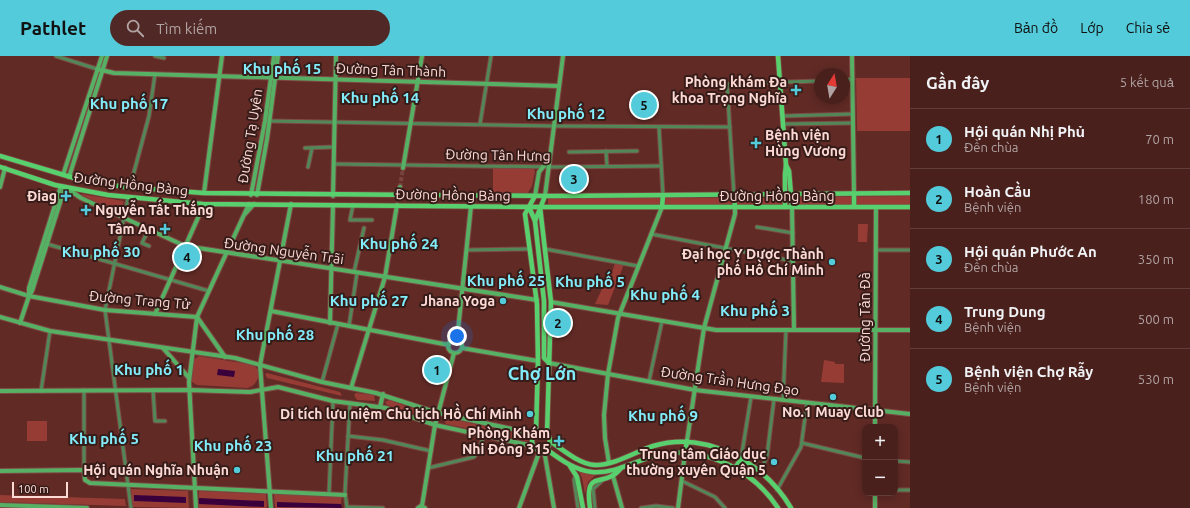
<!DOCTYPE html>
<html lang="vi">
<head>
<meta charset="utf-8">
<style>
  body { margin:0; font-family:Ubuntu,sans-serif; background:#502825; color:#f1f3f6 }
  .controls { position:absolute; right:12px; bottom:12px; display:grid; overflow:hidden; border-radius:8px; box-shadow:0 2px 10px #0003 }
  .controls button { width:36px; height:36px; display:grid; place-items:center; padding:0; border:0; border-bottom:1px solid #613e3b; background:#49201c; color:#f1f3f6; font:20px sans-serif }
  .compass { position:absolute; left:814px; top:12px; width:36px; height:36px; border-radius:50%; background:#49201c; box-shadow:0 2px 10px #0003; rotate:11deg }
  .scale { position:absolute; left:12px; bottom:10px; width:56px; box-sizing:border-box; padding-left:4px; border:2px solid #fedad5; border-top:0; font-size:11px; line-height:14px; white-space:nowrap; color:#fedad5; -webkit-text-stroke:3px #361c19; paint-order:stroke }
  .you { position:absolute; left:457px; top:280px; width:14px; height:14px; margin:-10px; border:3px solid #fff; border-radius:50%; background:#1a73e8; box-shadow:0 0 0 6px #1a73e833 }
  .badge { display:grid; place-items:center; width:26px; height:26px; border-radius:50%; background:#53cbda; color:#111; font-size:13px; font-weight:700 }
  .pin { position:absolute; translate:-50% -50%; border:2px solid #fff; box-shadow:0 1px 4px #0006 }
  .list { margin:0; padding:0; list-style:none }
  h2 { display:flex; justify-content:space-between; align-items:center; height:52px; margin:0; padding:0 16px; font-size:17px }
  h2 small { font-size:13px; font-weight:400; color:#b1a3a3 }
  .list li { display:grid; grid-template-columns:26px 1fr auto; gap:12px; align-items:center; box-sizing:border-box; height:60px; padding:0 16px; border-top:1px solid #613e3b }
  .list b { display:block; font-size:15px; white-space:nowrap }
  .list p { margin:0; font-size:13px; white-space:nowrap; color:#b1a3a3 }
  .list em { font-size:13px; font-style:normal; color:#b1a3a3 }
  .icon { flex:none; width:22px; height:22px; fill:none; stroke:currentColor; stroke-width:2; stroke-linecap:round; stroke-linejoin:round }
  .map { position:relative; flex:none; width:910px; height:452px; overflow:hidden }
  header { display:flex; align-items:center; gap:24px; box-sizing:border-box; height:56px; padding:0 20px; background:#53cbda; color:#111 }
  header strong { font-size:19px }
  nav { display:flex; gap:22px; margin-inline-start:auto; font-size:14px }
  .search { width:280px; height:36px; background:#502825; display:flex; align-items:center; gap:10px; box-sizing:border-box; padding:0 14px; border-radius:22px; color:#b1a3a3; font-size:15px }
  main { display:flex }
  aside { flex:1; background:#49201c }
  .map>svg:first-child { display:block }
  .green { fill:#963c35 }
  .water { fill:#3a003c }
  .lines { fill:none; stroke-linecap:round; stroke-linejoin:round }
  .secondary-tunnel { stroke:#79443f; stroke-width:4; stroke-dasharray:4 2; stroke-linecap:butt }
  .street-casing { stroke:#7d4a45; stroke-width:5 }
  .secondary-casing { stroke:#7d4a45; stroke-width:6 }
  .primary-casing { stroke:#7d4a45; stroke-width:6 }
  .street { stroke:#528858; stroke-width:3 }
  .secondary { stroke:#57b164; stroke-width:4 }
  .primary { stroke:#58d06d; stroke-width:4.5 }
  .poi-dot { fill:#53cbda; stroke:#361c19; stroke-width:1.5 }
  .labels { text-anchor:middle; stroke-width:4; stroke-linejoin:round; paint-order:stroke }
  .street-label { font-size:14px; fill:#fedad5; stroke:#361c19 }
  .poi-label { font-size:14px; font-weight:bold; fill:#fedad5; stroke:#361c19; text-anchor:end }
  .neighbourhood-label { font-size:15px; font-weight:bold; fill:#82ecfa; stroke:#361c19 }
  .district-label { font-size:18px; font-weight:bold; fill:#82ecfa; stroke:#361c19 }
</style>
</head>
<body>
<header>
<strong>Pathlet</strong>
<div class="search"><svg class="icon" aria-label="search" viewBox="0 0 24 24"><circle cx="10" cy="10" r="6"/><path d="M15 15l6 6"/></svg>Tìm kiếm</div>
<nav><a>Bản đồ</a><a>Lớp</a><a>Chia sẻ</a></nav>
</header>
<main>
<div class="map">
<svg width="910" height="452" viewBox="0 0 910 452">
  <rect width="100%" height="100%" fill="#612a25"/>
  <g class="green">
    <polygon points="856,22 910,22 910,75 857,75"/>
    <polygon points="493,112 533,112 535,115 532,130 527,138 493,136"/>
    <polygon points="82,138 124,145 121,157 81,139"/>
    <polygon points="910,140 910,148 794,149 794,141"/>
    <polygon points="548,142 783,142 783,148 548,149"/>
    <polygon points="858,168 868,168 867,186 858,186"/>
    <polygon points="615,207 624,208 608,249 595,248 607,222 610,223"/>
    <path d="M 199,300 L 254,309 L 259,315 C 259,324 255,330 247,332 L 197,329 L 192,326 L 190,321 L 193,304 Z"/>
    <polygon points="824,304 835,306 835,308 844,308 844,327 821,326"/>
    <polygon points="267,317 340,336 342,340 267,322 265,318"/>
    <polygon points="356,337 374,339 375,345 357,344 354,339"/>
    <polygon points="389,344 429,358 431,362 428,363 387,349 385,346"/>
    <polygon points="447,362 528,380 531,383 527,385 446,368 444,364"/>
    <rect x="27" y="365" width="20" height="20"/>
    <polygon points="578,414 597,418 588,426 585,438 582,422"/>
    <polygon points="131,433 188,435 189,452 133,451"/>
    <polygon points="199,435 266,438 267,452 199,452"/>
    <polygon points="274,438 342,440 341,448 337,452 275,452"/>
    <polygon points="0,439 125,443 126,450 0,446"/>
  </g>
  <g class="water">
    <polygon points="218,313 235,315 234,321 217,319"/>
    <polygon points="134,439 186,441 186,447 134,445"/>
    <polygon points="199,442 264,445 264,451 199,448"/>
    <polygon points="277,446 341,448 342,452 277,451"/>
  </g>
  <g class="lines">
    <polyline class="secondary-tunnel" points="400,131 403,112"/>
    <g class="street-casing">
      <g id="street">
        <polyline points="56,0 97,13"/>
        <polyline points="155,0 164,2"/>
        <polyline points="844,24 853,23"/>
        <polyline points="783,60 853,58"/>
        <polyline points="269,65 554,70 730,71"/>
        <polyline points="480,68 491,0"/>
        <polyline points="783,68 853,67"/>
        <polyline points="659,71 663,139"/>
        <polyline points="305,92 334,91"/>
        <polyline points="606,95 607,110"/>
        <polyline points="569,96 637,95"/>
        <polyline points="334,108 556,111 661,110"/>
        <polyline points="308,111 312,92"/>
        <polyline points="130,131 149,60 155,18"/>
        <polyline points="734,139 727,28 820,25"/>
        <polyline points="128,142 105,254 131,452"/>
        <polyline points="353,149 350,164 372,164"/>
        <polyline points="757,171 793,177"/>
        <polyline points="651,178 793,205"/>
        <polyline points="47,188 209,235"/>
        <polyline points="149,190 142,187 149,173"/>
        <polyline points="545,193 638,210"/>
        <polyline points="467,194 530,193"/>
        <polyline points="876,194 910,194"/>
        <polyline points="354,216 364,172"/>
        <polyline points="349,270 357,217"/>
        <polyline points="649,325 662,265"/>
        <polyline points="322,326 338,268"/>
        <polyline points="84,334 84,414"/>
        <polyline points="153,334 155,365 165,365"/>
        <polyline points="41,335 50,275"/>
        <polyline points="783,344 786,274"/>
        <polyline points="348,380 383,384 431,395"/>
        <polyline points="802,387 865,402"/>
        <polyline points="741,403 751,341"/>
        <polyline points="895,405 910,406"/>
        <polyline points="428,412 474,401 478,396 484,379"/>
        <polyline points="760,417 767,400 774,343"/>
        <polyline points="576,418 574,424 578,452"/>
        <polyline points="682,425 715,441 725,452"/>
        <polyline points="777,434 801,391 807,347"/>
        <polyline points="895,434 910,434"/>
        <polyline points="329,438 333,345"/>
        <polyline points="347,451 383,452"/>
        <polyline points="347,452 345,436 350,347"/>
        <polyline points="595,452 593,433 603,424"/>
        <polyline points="641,452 656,450 673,452"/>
      </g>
    </g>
    <g class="secondary-casing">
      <g id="secondary">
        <polyline points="852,0 854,138"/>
        <polyline points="97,13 114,17 559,30"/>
        <polyline points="403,112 422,0"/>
        <polyline points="63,119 102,0"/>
        <polyline points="69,121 107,0"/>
        <polyline points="0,131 5,112"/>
        <polyline points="204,137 222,0"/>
        <polyline points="251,139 265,65 274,0"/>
        <polyline points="257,139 267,83 278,0"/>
        <polyline points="333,140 336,0"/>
        <polyline points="398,140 400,131"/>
        <polyline points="535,140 539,116 550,102"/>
        <polyline points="545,140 563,0"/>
        <polyline points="792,151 794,274"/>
        <polyline points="245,158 254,148"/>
        <polyline points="0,231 29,240 105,254 197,261 225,301"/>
        <polyline points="29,240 29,232 61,130"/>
        <polyline points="551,246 716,274 910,274"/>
        <polyline points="271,255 449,289"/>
        <polyline points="155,258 201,155 203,148"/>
        <polyline points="0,261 50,275 235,302 322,326 376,337 438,357 535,378"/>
        <polyline points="20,267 29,240 32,235 65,131 81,142 185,190 537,244"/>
        <polyline points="330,267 333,149"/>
        <circle cx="455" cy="290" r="7"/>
        <polyline points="457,284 471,150"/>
        <polyline points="163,292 189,322"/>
        <polyline points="462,292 538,305"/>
        <polyline points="549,307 695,334 910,358"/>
        <polyline points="351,332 385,221 397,149"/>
        <polyline points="0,335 189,334 250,336 278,331 333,345 386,352 435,369 533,390"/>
        <polyline points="380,351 383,338"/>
        <polyline points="875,371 876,151"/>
        <polyline points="687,385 704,272 735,158 735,151"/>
        <polyline points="544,394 554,452"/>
        <polyline points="609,407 605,382 604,359 608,318 618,262 662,151"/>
        <polyline points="0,415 84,414 85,424 90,427 345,439"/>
        <polyline points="613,420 622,452"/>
        <polyline points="0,449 87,452"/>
        <polyline points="422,450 435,369 454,297"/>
        <polyline points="196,452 189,326 197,261 249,148"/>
        <polyline points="271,452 260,309 291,148"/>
        <polyline points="418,452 421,450 425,452"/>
        <polyline points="519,452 540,394"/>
        <polyline points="678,452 685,397"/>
        <polyline points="875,452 875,437"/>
      </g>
    </g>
    <g class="primary-casing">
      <g id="primary">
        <polyline points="778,0 786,109 785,118 785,151"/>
        <polyline points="0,100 74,122 124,131 204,137 553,140 910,137"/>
        <polyline points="786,109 789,115 792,151"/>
        <polyline points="0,111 55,129 108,139 203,148 540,151 910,151"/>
        <polyline points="854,138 854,151"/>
        <polyline points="734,139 735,151"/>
        <polyline points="535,140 525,158 537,248 538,305 536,377"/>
        <polyline points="529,151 535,165 544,245 544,302 549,307"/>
        <polyline points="540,151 551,246 547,378"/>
        <polyline points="662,151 663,139"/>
        <polyline points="535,165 545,140"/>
        <circle cx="541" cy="385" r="9"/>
        <path d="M 550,385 C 563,394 579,408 595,409 C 615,409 635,396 653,390 C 706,374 764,406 791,452"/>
        <path d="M 546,393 C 560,403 574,414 592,416 C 612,418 632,407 651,401 C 699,387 751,411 778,452"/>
        <polyline points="685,397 687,385"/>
        <polyline points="570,410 577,421 583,452"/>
        <polyline points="735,412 741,403"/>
        <path d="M 590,452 C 584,410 604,434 621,412"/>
      </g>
    </g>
    <use href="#street" class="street"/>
    <use href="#secondary" class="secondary"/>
    <use href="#primary" class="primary"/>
  </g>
  <g class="poi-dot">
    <path d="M794 28h4v4h4v4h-4v4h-4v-4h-4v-4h4z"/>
    <path d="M754 81h4v4h4v4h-4v4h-4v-4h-4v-4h4z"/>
    <path d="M64 134h4v4h4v4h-4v4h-4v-4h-4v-4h4z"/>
    <path d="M84 148h4v4h4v4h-4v4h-4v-4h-4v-4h4z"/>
    <path d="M163 167h4v4h4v4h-4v4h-4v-4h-4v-4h4z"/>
    <circle cx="832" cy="206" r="4"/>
    <circle cx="503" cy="245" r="4"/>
    <circle cx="833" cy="341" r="4"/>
    <circle cx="530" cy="358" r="4"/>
    <path d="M557 379h4v4h4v4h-4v4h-4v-4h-4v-4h4z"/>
    <circle cx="774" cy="406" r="4"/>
    <circle cx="237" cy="414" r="4"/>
  </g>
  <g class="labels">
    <g class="street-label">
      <text transform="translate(391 14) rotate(2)" y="5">Đường Tân Thành</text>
      <text transform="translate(250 80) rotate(-81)" y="5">Đường Tạ Uyên</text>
      <text transform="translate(498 99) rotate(1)" y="5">Đường Tân Hưng</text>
      <text transform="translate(131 128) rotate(7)" y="5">Đường Hồng Bàng</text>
      <text transform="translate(453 139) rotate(1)" y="5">Đường Hồng Bàng</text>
      <text x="777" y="145">Đường Hồng Bàng</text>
      <text transform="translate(284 195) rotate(8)" y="5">Đường Nguyễn Trãi</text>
      <text transform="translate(140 244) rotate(5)" y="5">Đường Trang Tử</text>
      <text transform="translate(865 261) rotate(-90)" y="5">Đường Tản Đà</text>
      <text transform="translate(730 325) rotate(8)" y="5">Đường Trần Hưng Đạo</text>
    </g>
    <g class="poi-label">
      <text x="787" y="31">Phòng khám Đa<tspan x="787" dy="16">khoa Trọng Nghĩa</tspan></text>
      <text x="765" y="84" text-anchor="start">Bệnh viện<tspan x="765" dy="16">Hùng Vương</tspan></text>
      <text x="57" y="145">Điag</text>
      <text x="95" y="159" text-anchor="start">Nguyễn Tất Thắng</text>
      <text x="156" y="178">Tâm An</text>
      <text x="824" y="203">Đại học Y Dược Thành<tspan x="824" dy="16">phố Hồ Chí Minh</tspan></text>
      <text x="495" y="250">Jhana Yoga</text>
      <text x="833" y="361" text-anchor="middle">No.1 Muay Club</text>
      <text x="522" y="363">Di tích lưu niệm Chủ tịch Hồ Chí Minh</text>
      <text x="550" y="382">Phòng Khám<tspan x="550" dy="16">Nhi Đồng 315</tspan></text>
      <text x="766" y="403">Trung tâm Giáo dục<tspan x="766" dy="16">thường xuyên Quận 5</tspan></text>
      <text x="229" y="419">Hội quán Nghĩa Nhuận</text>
    </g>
    <g class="neighbourhood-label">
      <text x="282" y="18">Khu phố 15</text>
      <text x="380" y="47">Khu phố 14</text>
      <text x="129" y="53">Khu phố 17</text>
      <text x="566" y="63">Khu phố 12</text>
      <text x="399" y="193">Khu phố 24</text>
      <text x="101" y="201">Khu phố 30</text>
      <text x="506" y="230">Khu phố 25</text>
      <text x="590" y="231">Khu phố 5</text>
      <text x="665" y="244">Khu phố 4</text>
      <text x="369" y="250">Khu phố 27</text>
      <text x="755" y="260">Khu phố 3</text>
      <text x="275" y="284">Khu phố 28</text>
      <text x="149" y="319">Khu phố 1</text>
      <text x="663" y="365">Khu phố 9</text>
      <text x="104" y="388">Khu phố 5</text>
      <text x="233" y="395">Khu phố 23</text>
      <text x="355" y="405">Khu phố 21</text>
    </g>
    <g class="district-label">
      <text x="542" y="324">Chợ Lớn</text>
    </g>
  </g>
</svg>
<div class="controls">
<button>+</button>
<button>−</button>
</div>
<svg class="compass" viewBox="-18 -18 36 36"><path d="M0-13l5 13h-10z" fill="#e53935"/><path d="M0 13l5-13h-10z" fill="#b1a3a3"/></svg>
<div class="scale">100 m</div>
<div class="you"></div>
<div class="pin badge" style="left:437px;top:314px">1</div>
<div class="pin badge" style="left:558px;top:267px">2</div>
<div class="pin badge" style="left:574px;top:123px">3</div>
<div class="pin badge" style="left:187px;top:201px">4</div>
<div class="pin badge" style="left:644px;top:49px">5</div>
</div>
<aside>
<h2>Gần đây<small>5 kết quả</small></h2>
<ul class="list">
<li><span class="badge">1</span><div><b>Hội quán Nhị Phủ</b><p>Đền chùa</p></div><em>70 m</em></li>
<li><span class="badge">2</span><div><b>Hoàn Cầu</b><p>Bệnh viện</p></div><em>180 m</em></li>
<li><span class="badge">3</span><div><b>Hội quán Phước An</b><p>Đền chùa</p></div><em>350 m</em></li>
<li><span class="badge">4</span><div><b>Trung Dung</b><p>Bệnh viện</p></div><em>500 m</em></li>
<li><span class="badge">5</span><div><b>Bệnh viện Chợ Rẫy</b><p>Bệnh viện</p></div><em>530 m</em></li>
</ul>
</aside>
</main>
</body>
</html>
